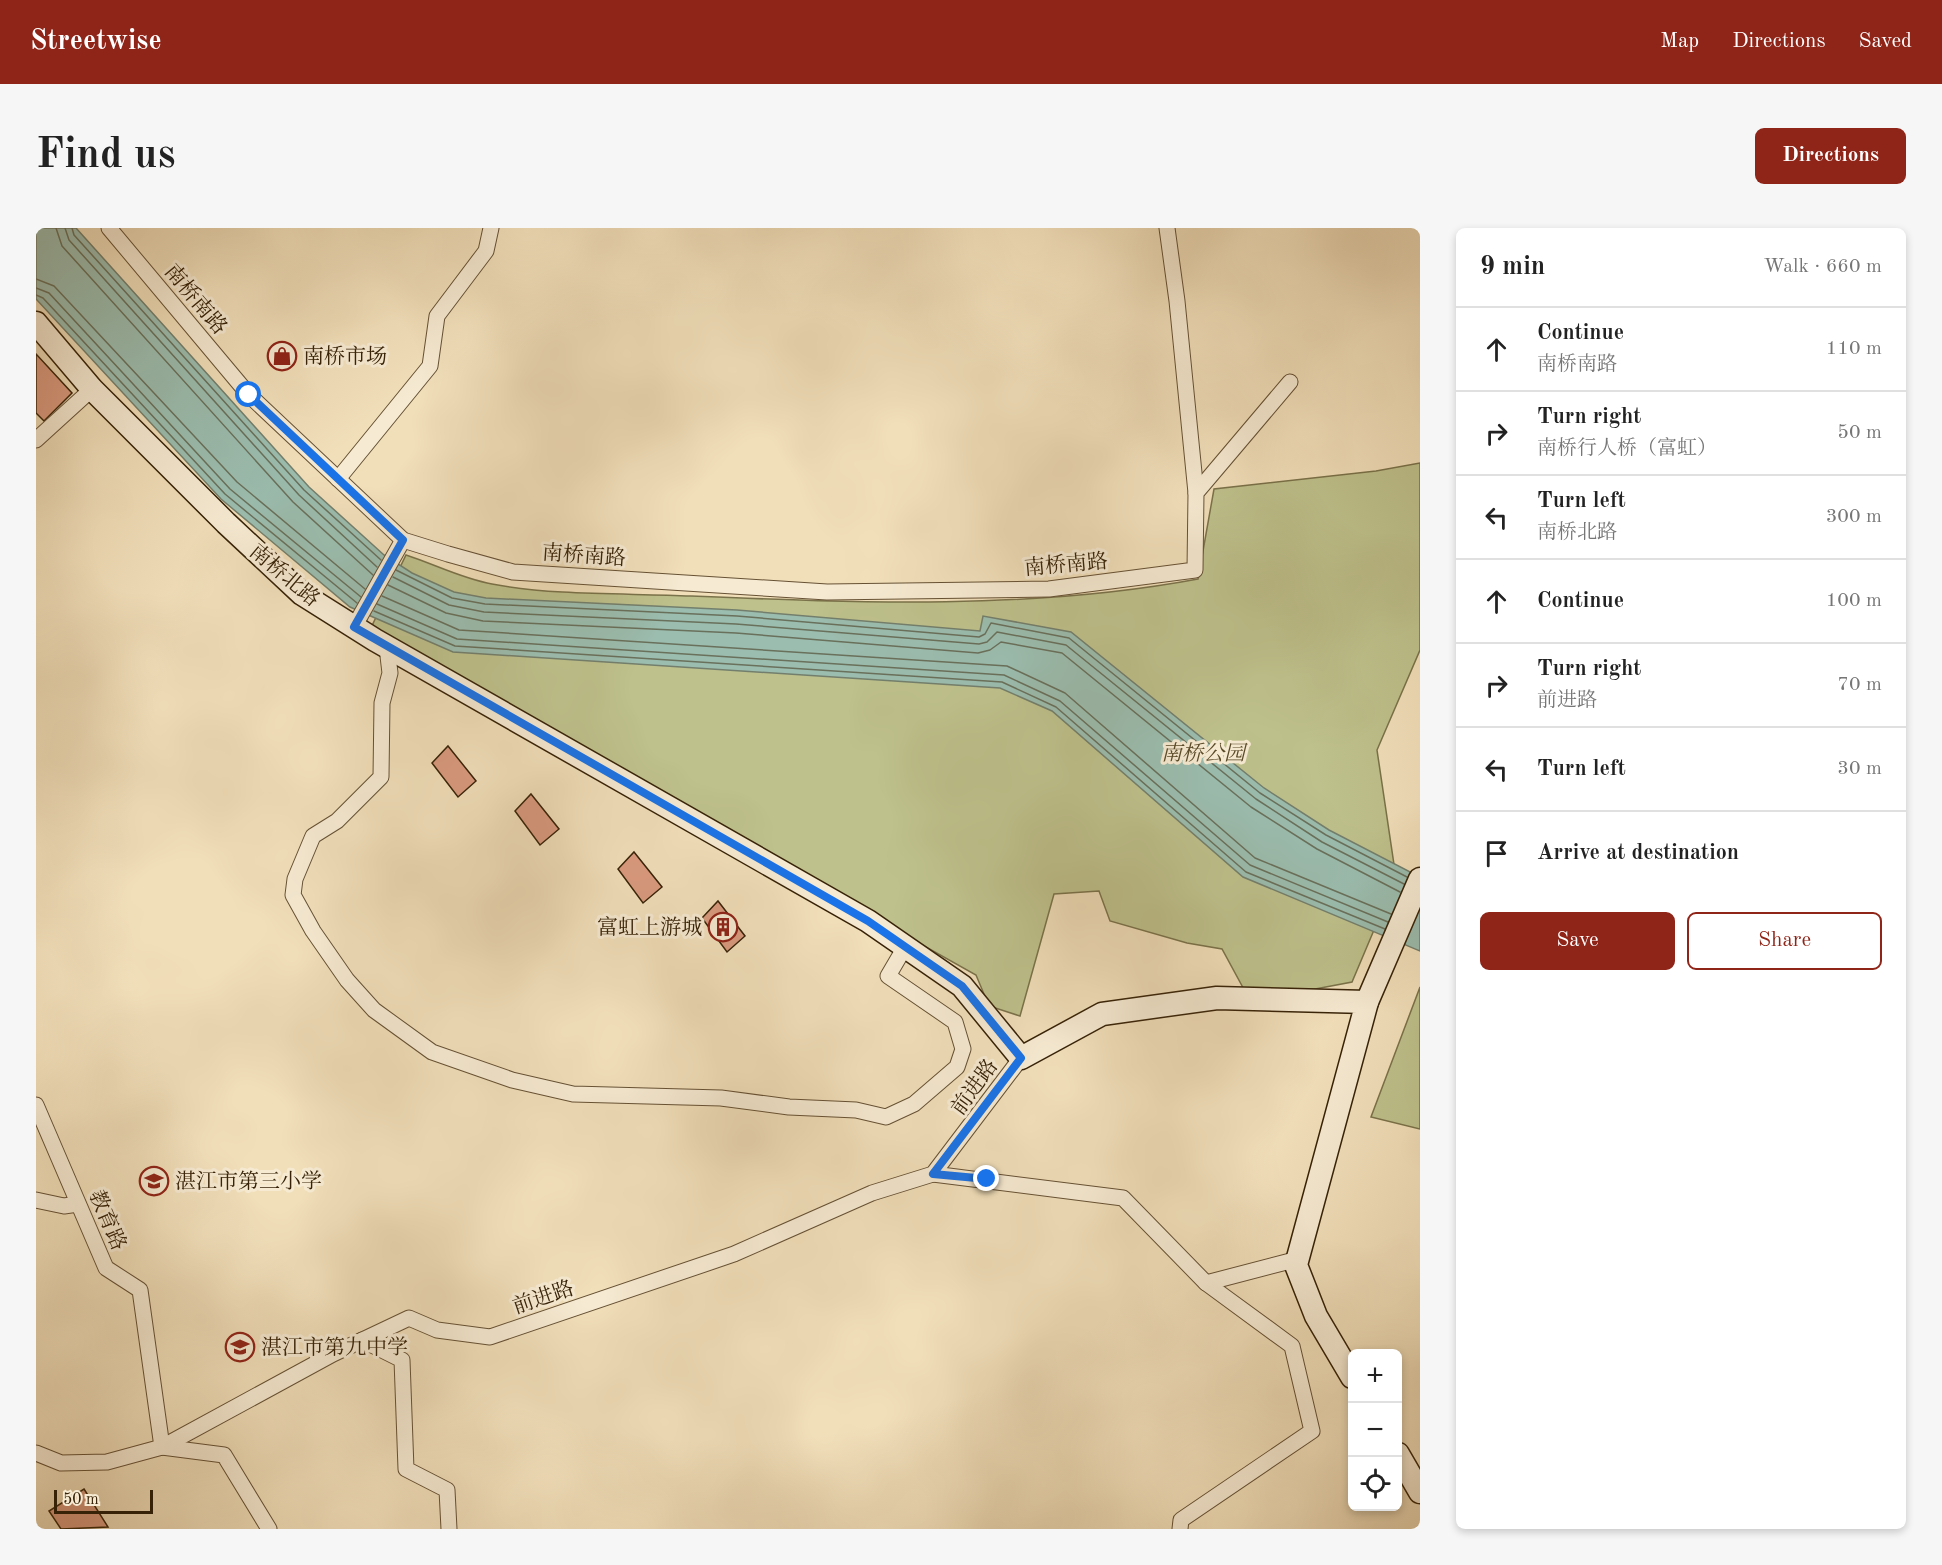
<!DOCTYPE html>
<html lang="en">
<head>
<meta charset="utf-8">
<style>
  body { margin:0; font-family:"Old Standard TT","Noto Serif SC",serif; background:#f6f6f6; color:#222 }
  .controls { position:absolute; right:18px; bottom:18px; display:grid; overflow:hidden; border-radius:9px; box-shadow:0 3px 9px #0003 }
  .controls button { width:54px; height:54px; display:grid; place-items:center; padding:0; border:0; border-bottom:2px solid #e0e0e0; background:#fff; color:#222; font:30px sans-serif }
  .scale { position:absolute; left:18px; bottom:15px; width:99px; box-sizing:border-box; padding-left:6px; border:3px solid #372207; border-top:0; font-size:16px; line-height:21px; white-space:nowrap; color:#372207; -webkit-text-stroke:4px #f6ead2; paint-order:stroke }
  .stop { position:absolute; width:18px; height:18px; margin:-14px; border:4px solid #1a73e8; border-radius:50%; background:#fff }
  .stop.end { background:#1a73e8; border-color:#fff; box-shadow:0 2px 6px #0008 }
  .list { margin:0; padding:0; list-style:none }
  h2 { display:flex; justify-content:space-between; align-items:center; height:78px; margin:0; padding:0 24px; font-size:26px }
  h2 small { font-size:20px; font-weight:400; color:#767676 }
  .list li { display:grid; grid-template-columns:39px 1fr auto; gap:18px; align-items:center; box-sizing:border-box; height:84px; padding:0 24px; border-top:2px solid #e0e0e0 }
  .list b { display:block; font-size:22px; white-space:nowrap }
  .list p { margin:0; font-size:20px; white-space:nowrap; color:#767676 }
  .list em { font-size:20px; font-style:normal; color:#767676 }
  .actions { display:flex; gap:12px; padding:18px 24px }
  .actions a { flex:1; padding:14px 0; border:2px solid #8f2418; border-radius:9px; text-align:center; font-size:21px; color:#8f2418 }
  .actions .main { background:#8f2418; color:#fff }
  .icon { flex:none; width:33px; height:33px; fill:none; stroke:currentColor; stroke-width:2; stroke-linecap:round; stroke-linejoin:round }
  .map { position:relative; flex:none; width:1384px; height:1301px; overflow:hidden; border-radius:9px }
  header { display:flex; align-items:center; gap:36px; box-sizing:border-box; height:84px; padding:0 30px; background:#8f2418; color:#fff }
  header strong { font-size:28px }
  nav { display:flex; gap:33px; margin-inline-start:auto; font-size:21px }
  .intro { display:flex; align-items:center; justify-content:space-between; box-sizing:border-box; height:144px; padding:0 36px }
  h1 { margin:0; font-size:42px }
  .button { padding:15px 27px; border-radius:9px; background:#8f2418; color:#fff; font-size:21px; font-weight:700 }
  main { display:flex; gap:36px; padding:0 36px }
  aside { flex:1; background:#fff; border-radius:9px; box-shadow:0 3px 9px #0003 }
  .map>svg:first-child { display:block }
  .green { fill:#bec18c; stroke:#7a724a; stroke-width:1.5 }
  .water { fill:#9bbdaf; stroke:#737f6c; stroke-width:1.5 }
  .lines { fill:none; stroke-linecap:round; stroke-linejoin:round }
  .shore { stroke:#69705b; stroke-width:1.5 }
  .building { fill:#da9a7f; stroke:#372207; stroke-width:1.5 }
  .street-casing { stroke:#665134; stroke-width:17 }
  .secondary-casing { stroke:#372207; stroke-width:25 }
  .street { stroke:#f6ead2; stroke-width:15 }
  .secondary { stroke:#f6ead2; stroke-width:22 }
  .route { stroke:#1a73e8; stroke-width:8 }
  .labels { text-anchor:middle; stroke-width:6; stroke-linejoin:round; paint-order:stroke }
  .street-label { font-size:21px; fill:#372207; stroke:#f6ead2 }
  .poi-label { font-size:21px; fill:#372207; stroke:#f6ead2; text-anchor:start }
  .park-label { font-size:21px; font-style:italic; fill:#594a28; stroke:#f6ead2 }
</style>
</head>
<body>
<header>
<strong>Streetwise</strong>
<nav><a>Map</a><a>Directions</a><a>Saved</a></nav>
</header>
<div class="intro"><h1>Find us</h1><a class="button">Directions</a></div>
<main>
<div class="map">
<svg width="1384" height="1301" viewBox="0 0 1384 1301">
  <rect width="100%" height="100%" fill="#f1dfba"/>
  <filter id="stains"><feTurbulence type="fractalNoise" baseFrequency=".00333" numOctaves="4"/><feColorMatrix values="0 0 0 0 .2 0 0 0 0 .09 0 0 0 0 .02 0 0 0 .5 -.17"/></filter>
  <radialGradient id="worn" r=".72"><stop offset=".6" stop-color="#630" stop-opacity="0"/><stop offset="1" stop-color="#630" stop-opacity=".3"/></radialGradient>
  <g class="green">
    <path d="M 1384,235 L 1384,422 L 1341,522 L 1360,650 L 1316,754 L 1274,762 L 1211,767 L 1186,721 L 1151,715 L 1074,693 L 1063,663 L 1018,666 L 984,788 L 953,778 L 940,747 L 332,406 L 370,327 C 398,336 427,351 456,356 C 521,368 590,365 655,368 C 824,375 996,382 1162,351 L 1178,261 L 1340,243 Z"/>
    <polygon points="1384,759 1384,901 1335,889"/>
  </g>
  <polygon class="water" points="0,0 40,0 273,259 348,327 376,345 418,364 450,370 701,382 944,403 947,388 1035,404 1228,560 1293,602 1384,649 1384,723 1207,649 1016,483 964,460 417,424 314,379 185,271 0,71"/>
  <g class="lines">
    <g class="shore">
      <polyline points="20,0 26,18 257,274 337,347"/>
      <polyline points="29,0 33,12 263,267 341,339"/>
      <polyline points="36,0 38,7 268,262 345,332"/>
      <polyline points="0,51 18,58 201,254 329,361"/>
      <polyline points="0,60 13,65 194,261 325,369"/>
      <polyline points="0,67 7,70 189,266 321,375"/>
      <polyline points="360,342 416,370 449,376 701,388 943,409 949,406 955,395 1033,410 1224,565 1290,607 1371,649"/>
      <polyline points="357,349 413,377 448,384 700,396 943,416 951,414 961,404 1030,417 1220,571 1286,614 1368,656"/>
      <polyline points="352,357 410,385 447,393 700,405 942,425 954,422 965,414 1026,425 1215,579 1281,621 1364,664"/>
      <polyline points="346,368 423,402 971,438 1029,465 1219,630 1355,686"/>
      <polyline points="341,376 421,411 968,447 1024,473 1214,637 1352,694"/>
      <polyline points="338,383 419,418 966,454 1020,479 1210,644 1349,701"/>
    </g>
  </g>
  <g class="building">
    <polygon points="0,126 36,165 8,193 0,185"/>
    <polygon points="412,518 440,553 422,569 396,535"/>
    <polygon points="495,566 523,601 504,617 479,583"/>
    <polygon points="598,624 626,659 607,675 582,641"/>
    <polygon points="682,673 709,708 691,724 666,690"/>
    <polygon points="48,1261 72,1299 25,1301 13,1283"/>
  </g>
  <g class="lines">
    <g class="street-casing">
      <g id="street">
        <polyline points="73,0 213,167 367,312 412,326 477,344 791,364 1013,361 1159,342 1160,265 1254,154"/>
        <polyline points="1131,0 1141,73 1160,265"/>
        <polyline points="0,212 56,161"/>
        <polyline points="302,251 394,138 401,88 450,23 455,0"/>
        <polyline points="318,399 367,312"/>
        <polyline points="352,428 354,445 346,475 345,549 301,593 277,608 259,651 257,667 277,703 311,752 338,782 396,824 476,852 537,866 685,870 753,879 820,882 850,889 878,876 921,839 927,821 919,794 852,748 869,719"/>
        <polyline points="0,877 70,1040 104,1062 126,1219 188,1227 233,1301"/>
        <polyline points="897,946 1087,970 1170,1055"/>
        <polyline points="0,972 28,978 42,976"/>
        <polyline points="326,1112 366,1132 370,1241 411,1262 413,1301"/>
        <polyline points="0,1225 25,1235 71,1234 126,1219 297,1126 373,1090 401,1102 454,1109 698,1026 836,965 897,946 985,830"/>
        <polyline points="1144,1301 1145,1292 1276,1203 1256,1118 1170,1055 1262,1031"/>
      </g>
    </g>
    <g class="secondary-casing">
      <g id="secondary">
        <polyline points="0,95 56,161 190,295 266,366 339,412 832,693 926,758 985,830 1066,786 1181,770 1331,774 1260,1037 1280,1088 1316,1149"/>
        <polyline points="1331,774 1384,651"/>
        <polyline points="1362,1226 1384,1264"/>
      </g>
    </g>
    <use href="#street" class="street"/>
    <use href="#secondary" class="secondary"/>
  </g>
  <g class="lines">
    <polyline class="route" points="213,167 367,312 318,399 832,693 926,758 985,830 897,946 951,951"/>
  </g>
  <defs>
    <g id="shop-ring" transform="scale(1.5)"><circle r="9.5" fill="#f6ead2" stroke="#8f2418" stroke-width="1.5"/><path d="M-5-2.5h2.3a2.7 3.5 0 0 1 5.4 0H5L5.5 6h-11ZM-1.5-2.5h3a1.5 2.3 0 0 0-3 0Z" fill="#8f2418"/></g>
    <g id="building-ring" transform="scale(1.5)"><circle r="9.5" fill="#f6ead2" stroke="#8f2418" stroke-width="1.5"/><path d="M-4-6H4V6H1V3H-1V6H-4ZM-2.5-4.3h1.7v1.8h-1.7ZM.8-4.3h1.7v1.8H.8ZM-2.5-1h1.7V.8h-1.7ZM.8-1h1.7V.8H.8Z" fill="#8f2418"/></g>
    <g id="school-ring" transform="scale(1.5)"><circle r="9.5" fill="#f6ead2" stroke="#8f2418" stroke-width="1.5"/><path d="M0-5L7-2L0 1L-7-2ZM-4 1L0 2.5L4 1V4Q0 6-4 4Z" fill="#8f2418"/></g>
  </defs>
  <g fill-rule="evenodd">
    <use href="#shop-ring" x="246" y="128"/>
    <use href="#building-ring" x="687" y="699"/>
    <use href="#school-ring" x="118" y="953"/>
    <use href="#school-ring" x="204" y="1119"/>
  </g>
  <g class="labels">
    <g class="street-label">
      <text transform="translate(160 71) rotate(50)" y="7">南桥南路</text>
      <text transform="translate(548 327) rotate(4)" y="7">南桥南路</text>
      <text transform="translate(1030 336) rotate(-5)" y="7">南桥南路</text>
      <text transform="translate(249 347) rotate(40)" y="7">南桥北路</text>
      <text transform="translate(938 859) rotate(-54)" y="7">前进路</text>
      <text transform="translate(72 992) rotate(67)" y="7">教育路</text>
      <text transform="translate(507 1069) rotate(-19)" y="7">前进路</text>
    </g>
    <g class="poi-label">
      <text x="267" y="135">南桥市场</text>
      <text x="666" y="706" text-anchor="end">富虹上游城</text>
      <text x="139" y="960">湛江市第三小学</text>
      <text x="225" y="1126">湛江市第九中学</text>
    </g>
    <g class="park-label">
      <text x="1167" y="532">南桥公园</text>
    </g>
  </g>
  <rect width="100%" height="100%" filter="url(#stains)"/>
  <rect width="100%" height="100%" fill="url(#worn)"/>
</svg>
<div class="controls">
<button>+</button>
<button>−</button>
<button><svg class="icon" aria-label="locate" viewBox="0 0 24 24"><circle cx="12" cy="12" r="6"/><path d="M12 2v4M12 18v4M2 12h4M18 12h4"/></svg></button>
</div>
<div class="scale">50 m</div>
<div class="stop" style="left:213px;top:167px"></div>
<div class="stop end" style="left:951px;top:951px"></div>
</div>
<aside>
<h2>9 min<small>Walk · 660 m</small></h2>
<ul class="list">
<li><svg class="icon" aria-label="ahead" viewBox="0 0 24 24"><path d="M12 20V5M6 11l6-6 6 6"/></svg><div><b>Continue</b><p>南桥南路</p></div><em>110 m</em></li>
<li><svg class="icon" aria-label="right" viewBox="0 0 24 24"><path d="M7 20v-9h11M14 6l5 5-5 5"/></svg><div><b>Turn right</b><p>南桥行人桥（富虹）</p></div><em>50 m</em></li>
<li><svg class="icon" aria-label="left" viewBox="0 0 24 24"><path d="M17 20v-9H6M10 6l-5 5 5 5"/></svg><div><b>Turn left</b><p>南桥北路</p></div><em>300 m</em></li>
<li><svg class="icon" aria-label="ahead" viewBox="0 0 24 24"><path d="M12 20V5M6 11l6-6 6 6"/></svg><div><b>Continue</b></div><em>100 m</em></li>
<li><svg class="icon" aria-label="right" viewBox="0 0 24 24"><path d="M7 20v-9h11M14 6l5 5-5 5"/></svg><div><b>Turn right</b><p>前进路</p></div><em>70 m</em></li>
<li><svg class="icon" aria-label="left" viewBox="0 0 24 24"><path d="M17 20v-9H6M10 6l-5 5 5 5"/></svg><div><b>Turn left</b></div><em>30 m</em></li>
<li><svg class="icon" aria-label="arrive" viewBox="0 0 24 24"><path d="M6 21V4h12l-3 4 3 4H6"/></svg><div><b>Arrive at destination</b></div></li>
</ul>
<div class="actions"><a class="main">Save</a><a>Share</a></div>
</aside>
</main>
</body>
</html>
